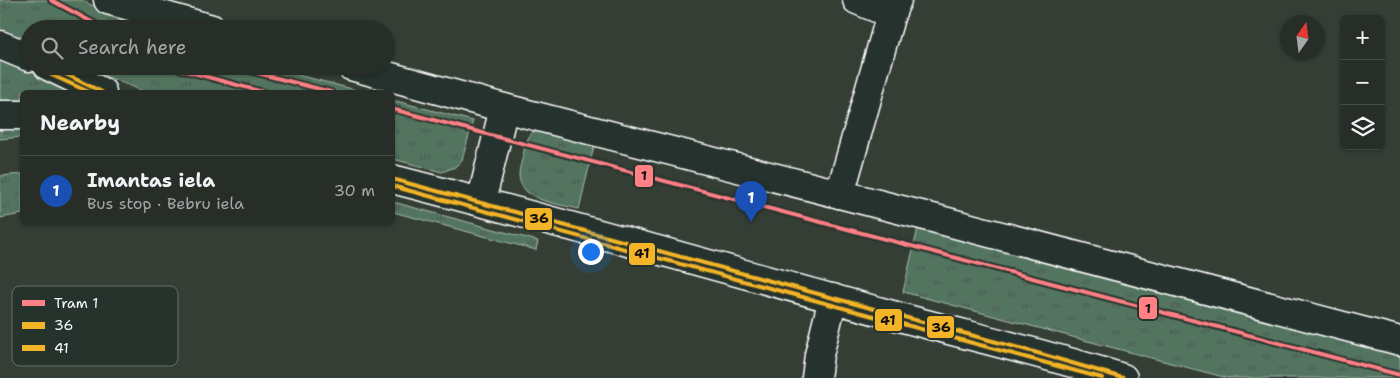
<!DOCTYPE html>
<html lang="en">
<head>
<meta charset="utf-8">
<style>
  body { margin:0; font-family:"Shantell Sans",sans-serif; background:#2f3630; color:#f1f3f6 }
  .controls { position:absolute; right:15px; top:15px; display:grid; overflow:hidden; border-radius:8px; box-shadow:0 1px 4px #0004 }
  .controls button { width:45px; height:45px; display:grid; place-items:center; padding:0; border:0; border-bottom:1px solid #434a45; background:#272e28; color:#f1f3f6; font:25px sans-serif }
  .compass { position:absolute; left:1280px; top:15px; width:45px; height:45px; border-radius:50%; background:#272e28; box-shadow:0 1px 4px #0004; rotate:14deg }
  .you { position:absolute; left:590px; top:251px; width:18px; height:18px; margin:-12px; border:4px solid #fff; border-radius:50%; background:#1a73e8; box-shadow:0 0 0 8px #1a73e833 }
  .badge { display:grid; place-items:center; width:32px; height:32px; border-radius:50%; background:#bca0f2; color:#fff; font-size:16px; font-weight:700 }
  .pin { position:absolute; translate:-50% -41px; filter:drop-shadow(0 1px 2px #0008) }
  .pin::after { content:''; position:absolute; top:26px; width:18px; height:15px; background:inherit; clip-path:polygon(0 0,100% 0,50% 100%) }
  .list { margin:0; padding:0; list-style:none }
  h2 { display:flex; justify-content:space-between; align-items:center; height:65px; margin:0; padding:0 20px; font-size:21px }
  h2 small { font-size:16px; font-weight:400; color:#a4a8a8 }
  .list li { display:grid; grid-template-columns:32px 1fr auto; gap:15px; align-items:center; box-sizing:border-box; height:70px; padding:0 20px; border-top:1px solid #434a45 }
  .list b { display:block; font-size:19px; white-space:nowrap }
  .list p { margin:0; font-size:16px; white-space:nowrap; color:#a4a8a8 }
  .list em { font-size:16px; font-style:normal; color:#a4a8a8 }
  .icon { flex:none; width:28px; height:28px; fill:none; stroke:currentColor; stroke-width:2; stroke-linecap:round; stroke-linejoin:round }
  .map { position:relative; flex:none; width:1400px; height:378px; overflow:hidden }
  .search { position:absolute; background:#272e28; box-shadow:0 1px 4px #0004; left:20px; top:20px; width:375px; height:55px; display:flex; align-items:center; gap:12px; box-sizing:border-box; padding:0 18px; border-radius:28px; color:#a4a8a8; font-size:19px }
  .panel { position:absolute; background:#272e28; box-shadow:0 1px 4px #0004; left:20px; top:90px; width:375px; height:135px; border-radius:8px }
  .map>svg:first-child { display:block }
  .grass { fill:url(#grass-tufts); stroke:#a8baaf }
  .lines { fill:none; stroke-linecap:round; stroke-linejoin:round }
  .minor-casing { stroke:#fff; stroke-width:31 }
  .tertiary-casing { stroke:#fff; stroke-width:31 }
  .minor { stroke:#26332d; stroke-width:28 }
  .tertiary { stroke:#26332d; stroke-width:28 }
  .bus-1-casing { stroke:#26332d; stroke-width:8 }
  .bus-2-casing { stroke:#26332d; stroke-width:8 }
  .bus-1 { stroke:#f4b427; stroke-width:4 }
  .bus-2 { stroke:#f4b427; stroke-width:4 }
  .tram-1-casing { stroke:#26332d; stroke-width:8 }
  .tram-1 { stroke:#ff8085; stroke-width:4 }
  .key { fill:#26332d; stroke:#67706c; stroke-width:1 }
  .key-label { font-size:14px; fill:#fff }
  .line-badge { stroke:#26332d; stroke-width:2 }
  .pale-badge-label { font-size:14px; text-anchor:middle; font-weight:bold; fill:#111 }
</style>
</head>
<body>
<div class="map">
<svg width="1400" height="378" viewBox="0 0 1400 378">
  <defs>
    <pattern id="grass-tufts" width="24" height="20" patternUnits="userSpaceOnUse" patternTransform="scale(1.25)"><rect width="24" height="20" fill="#52745f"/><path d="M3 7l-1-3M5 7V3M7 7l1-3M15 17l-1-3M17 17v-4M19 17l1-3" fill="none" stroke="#4e5a53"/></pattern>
  </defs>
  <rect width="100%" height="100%" fill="#343e35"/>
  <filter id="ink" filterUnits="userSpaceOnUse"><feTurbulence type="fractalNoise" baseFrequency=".02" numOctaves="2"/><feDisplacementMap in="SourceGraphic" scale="10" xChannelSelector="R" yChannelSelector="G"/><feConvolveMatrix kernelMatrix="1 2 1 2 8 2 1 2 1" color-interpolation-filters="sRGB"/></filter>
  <g filter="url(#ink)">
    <g class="grass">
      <polygon points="0,0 81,0 105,12 165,29 29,29 29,45 0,33"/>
      <polygon points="0,59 84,92 22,92 22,100 0,101"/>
      <polygon points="81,66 263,66 364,92 145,92"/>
      <polygon points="392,100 473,121 462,160 455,167 442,172 393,159"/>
      <polygon points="22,127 22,137 0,139 0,128"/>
      <path d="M 538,129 L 595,142 L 579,209 C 560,204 519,201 519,175 C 519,168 522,161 523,155 C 526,144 527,134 538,129 Z"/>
      <polygon points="22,174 22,214 0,218 0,176"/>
      <polygon points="393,202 538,241 536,250 393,212"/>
      <polygon points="918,228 1400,354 1400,378 1227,378 903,292"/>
    </g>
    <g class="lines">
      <g class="minor-casing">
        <g id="minor">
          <polyline points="108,0 212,29"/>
          <polyline points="857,0 891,14"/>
          <polyline points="351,66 504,108 925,216 1400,341"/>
          <polyline points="840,194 891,14 897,0"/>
          <polyline points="481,202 504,108"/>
          <polyline points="816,378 819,355 833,298"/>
        </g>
      </g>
      <g class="tertiary-casing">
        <g id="tertiary">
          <polyline points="0,45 29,57"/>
          <polyline points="48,66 102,92"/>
          <polyline points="0,115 22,115"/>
          <path d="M 392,179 C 557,221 721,268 885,313 C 964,335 1045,353 1123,378"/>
        </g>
      </g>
      <use href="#minor" class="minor"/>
      <use href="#tertiary" class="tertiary"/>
      <g class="bus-1-casing">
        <g id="bus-1">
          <polyline points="49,66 102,92"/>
          <polyline points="392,179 1034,352 1123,378"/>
        </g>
      </g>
      <g class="bus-2-casing">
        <g id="bus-2">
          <polyline points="45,72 89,92"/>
          <polyline points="392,186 1102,378"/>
        </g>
      </g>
      <use href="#bus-1" class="bus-1"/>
      <use href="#bus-2" class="bus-2"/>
      <g class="tram-1-casing">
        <g id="tram-1">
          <polyline points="51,0 105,29"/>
          <polyline points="167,66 263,92"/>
          <polyline points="230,66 331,92"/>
          <polyline points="392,109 1400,375"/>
        </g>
      </g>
      <use href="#tram-1" class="tram-1"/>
    </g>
  </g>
  <rect x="12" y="286" width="166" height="80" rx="8" class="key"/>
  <rect x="22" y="300" width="23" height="6" fill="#ff8085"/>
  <rect x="22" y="322" width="23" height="7" fill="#f4b427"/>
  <rect x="22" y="345" width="23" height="6" fill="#f4b427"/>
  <g class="key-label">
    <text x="54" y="308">Tram 1</text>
    <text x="54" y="330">36</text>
    <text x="54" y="353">41</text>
  </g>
  <g class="line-badge">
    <rect x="634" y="164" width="20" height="24" rx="5" fill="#ff8085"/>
    <rect x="524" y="207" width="29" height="24" rx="5" fill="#f4b427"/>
    <rect x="628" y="242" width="28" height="24" rx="5" fill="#f4b427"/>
    <rect x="1138" y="296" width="20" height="24" rx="5" fill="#ff8085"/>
    <rect x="874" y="308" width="29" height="24" rx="5" fill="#f4b427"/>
    <rect x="926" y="315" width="29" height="24" rx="5" fill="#f4b427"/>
  </g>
  <g class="pale-badge-label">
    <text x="644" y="180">1</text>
    <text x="539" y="223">36</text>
    <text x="642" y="258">41</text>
    <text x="1148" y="313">1</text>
    <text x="888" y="325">41</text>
    <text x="941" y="332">36</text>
  </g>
</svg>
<div class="controls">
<button>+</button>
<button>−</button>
<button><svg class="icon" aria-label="layers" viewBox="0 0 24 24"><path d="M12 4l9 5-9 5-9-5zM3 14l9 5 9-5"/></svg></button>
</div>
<svg class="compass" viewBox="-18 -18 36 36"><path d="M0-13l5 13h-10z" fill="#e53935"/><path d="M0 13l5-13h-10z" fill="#a4a8a8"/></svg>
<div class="you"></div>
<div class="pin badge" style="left:751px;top:222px;background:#1a4fb4">1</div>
<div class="search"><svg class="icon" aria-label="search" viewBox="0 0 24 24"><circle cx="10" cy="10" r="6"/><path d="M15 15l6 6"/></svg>Search here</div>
<section class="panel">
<h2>Nearby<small></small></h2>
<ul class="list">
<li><span class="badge" style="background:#1a4fb4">1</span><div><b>Imantas iela</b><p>Bus stop · Bebru iela</p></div><em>30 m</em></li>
</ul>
</section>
</div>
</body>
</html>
